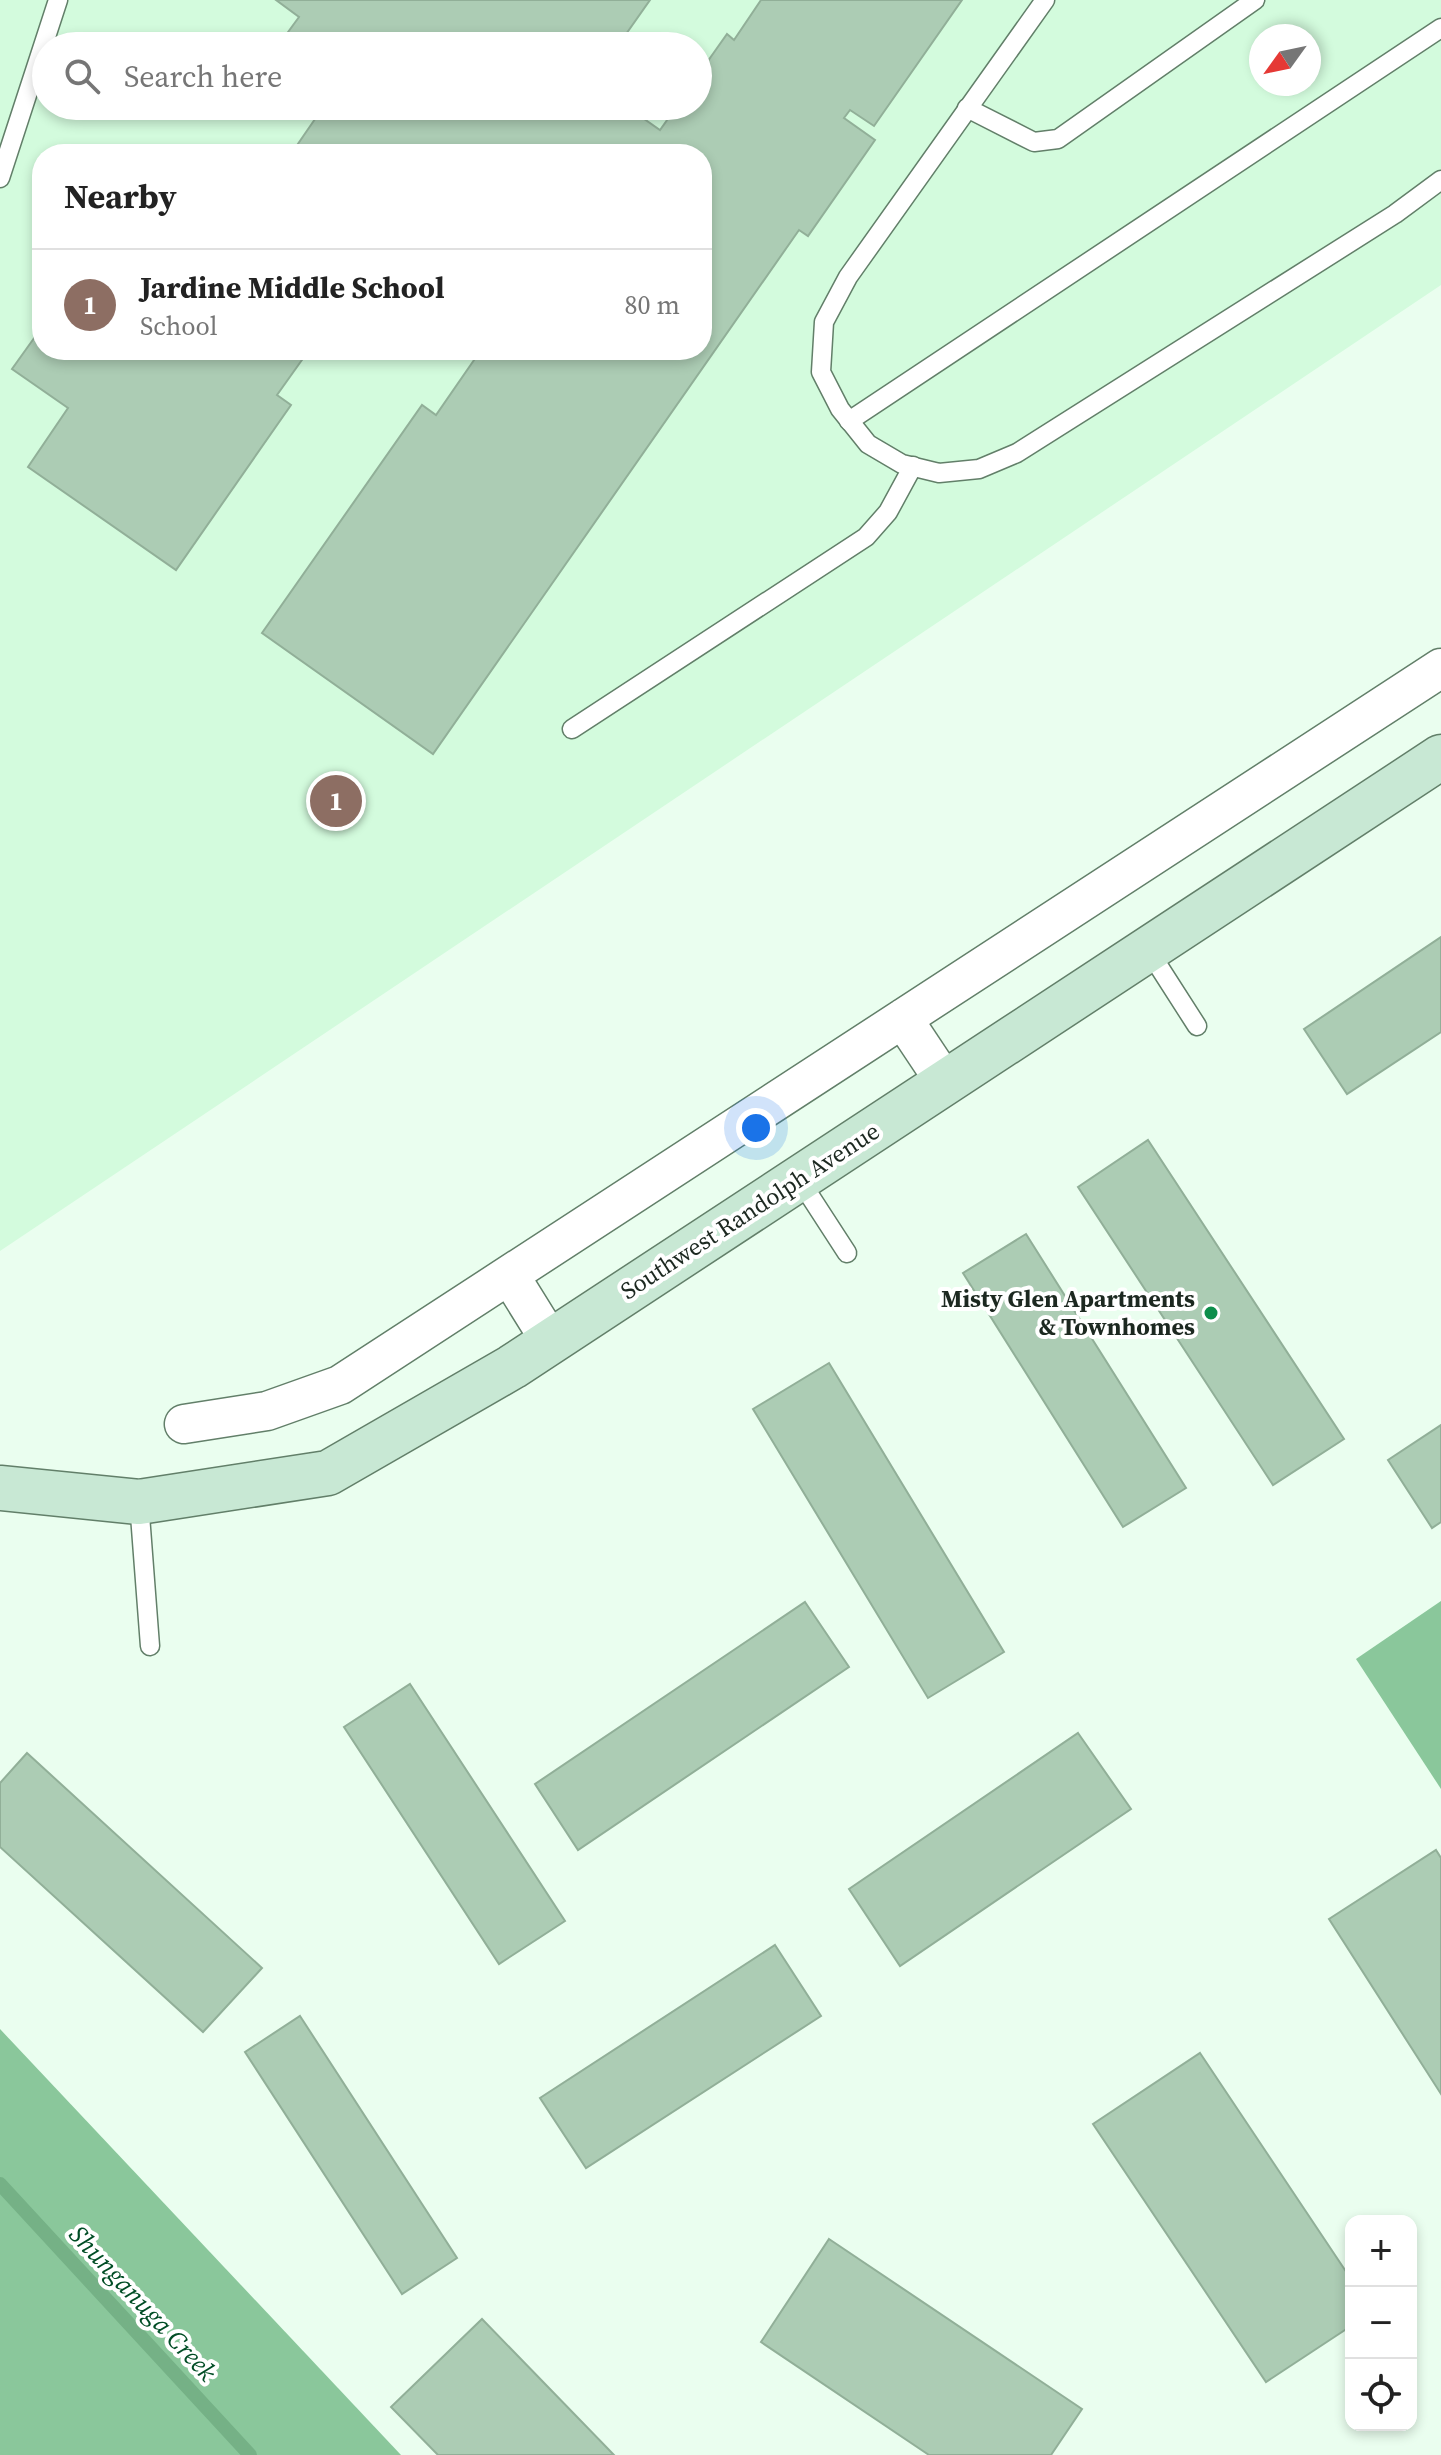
<!DOCTYPE html>
<html lang="en">
<head>
<meta charset="utf-8">
<style>
  body { margin:0; font-family:"Source Serif 4",serif; background:#f2f2f2; color:#222 }
  .controls { position:absolute; right:24px; bottom:24px; display:grid; overflow:hidden; border-radius:16px; box-shadow:0 4px 12px #0003 }
  .controls button { width:72px; height:72px; display:grid; place-items:center; padding:0; border:0; border-bottom:2px solid #e0e0e0; background:#fff; color:#222; font:40px sans-serif }
  .compass { position:absolute; left:1249px; top:24px; width:72px; height:72px; border-radius:50%; background:#fff; box-shadow:0 4px 12px #0003; rotate:237deg }
  .you { position:absolute; left:756px; top:1128px; width:28px; height:28px; margin:-20px; border:6px solid #fff; border-radius:50%; background:#1a73e8; box-shadow:0 0 0 12px #1a73e833 }
  .badge { display:grid; place-items:center; width:52px; height:52px; border-radius:50%; background:#7c3aed; color:#fff; font-size:26px; font-weight:700 }
  .pin { position:absolute; translate:-50% -50%; border:4px solid #fff; box-shadow:0 2px 8px #0006 }
  .list { margin:0; padding:0; list-style:none }
  h2 { display:flex; justify-content:space-between; align-items:center; height:104px; margin:0; padding:0 32px; font-size:34px }
  h2 small { font-size:26px; font-weight:400; color:#767676 }
  .list li { display:grid; grid-template-columns:52px 1fr auto; gap:24px; align-items:center; box-sizing:border-box; height:112px; padding:0 32px; border-top:2px solid #e0e0e0 }
  .list b { display:block; font-size:30px; white-space:nowrap }
  .list p { margin:0; font-size:26px; white-space:nowrap; color:#767676 }
  .list em { font-size:26px; font-style:normal; color:#767676 }
  .icon { flex:none; width:44px; height:44px; fill:none; stroke:currentColor; stroke-width:2; stroke-linecap:round; stroke-linejoin:round }
  .map { position:relative; flex:none; width:1441px; height:2455px; overflow:hidden }
  .search { position:absolute; background:#fff; box-shadow:0 4px 12px #0003; left:32px; top:32px; width:680px; height:88px; display:flex; align-items:center; gap:20px; box-sizing:border-box; padding:0 28px; border-radius:44px; color:#767676; font-size:30px }
  .panel { position:absolute; background:#fff; box-shadow:0 4px 12px #0003; left:32px; top:144px; width:680px; height:216px; border-radius:32px }
  .map>svg:first-child { display:block }
  .built { fill:#d3fbdd; fill-rule:evenodd }
  .forest { fill:#8ac79b }
  .lines { fill:none; stroke-linecap:round; stroke-linejoin:round }
  .stream { stroke:#75b186; stroke-width:14 }
  .building { fill:#acccb4; stroke:#91af98; stroke-width:2 }
  .lane-casing { stroke:#627f69; stroke-width:21 }
  .street-casing { stroke:#627f69; stroke-width:41 }
  .secondary-casing { stroke:#627f69; stroke-width:47 }
  .lane { stroke:#fff; stroke-width:18 }
  .street { stroke:#fff; stroke-width:38 }
  .secondary { stroke:#c8e8d4; stroke-width:44 }
  .poi-dot { fill:#0d8e4b; stroke:#fff; stroke-width:3 }
  .labels { text-anchor:middle; stroke-width:8; stroke-linejoin:round; paint-order:stroke }
  .street-label { font-size:24px; fill:#1c2820; stroke:#fff }
  .poi-label { font-size:24px; font-weight:bold; fill:#1c2820; stroke:#fff; text-anchor:end }
  .water-label { font-size:26px; font-style:italic; fill:#004d25; stroke:#fff }
</style>
</head>
<body>
<div class="map">
<svg width="1441" height="2455" viewBox="0 0 1441 2455">
  <rect width="100%" height="100%" fill="#eafeef"/>
  <path class="built" d="M 0,0 L 1441,0 L 1441,285 L 0,1251 ZM 1261,36 L 1309,36 L 1309,84 L 1261,84 ZM 46,46 L 698,46 L 698,106 L 46,106 ZM 42,154 L 702,154 L 702,350 L 42,350 Z"/>
  <g class="forest">
    <polygon points="1441,1601 1441,1789 1356,1659"/>
    <polygon points="0,2029 401,2455 0,2455"/>
  </g>
  <g class="lines">
    <polyline class="stream" points="0,2184 250,2455"/>
  </g>
  <g class="building">
    <polygon points="276,0 650,0 624,37 637,46 293,46 283,39 299,17"/>
    <polygon points="761,0 962,0 874,126 850,110 844,118 875,140 808,236 799,230 433,754 262,633 422,405 436,415 481,350 702,350 702,154 291,154 324,106 647,106 640,116 660,130 677,106 698,106 698,75 727,34 734,40"/>
    <polygon points="42,327 42,350 309,350 277,395 291,405 176,570 28,467 68,408 12,369"/>
    <polygon points="1441,937 1441,1032 1347,1094 1304,1029"/>
    <polygon points="1148,1140 1344,1439 1273,1485 1078,1187"/>
    <polygon points="1026,1234 1186,1488 1123,1527 963,1273"/>
    <polygon points="829,1363 1004,1652 928,1698 753,1409"/>
    <polygon points="1441,1425 1441,1522 1432,1528 1388,1460"/>
    <polygon points="805,1602 849,1667 578,1850 535,1784"/>
    <polygon points="410,1684 565,1921 499,1964 344,1727"/>
    <polygon points="1078,1733 1131,1809 900,1966 849,1889"/>
    <polygon points="27,1753 262,1968 203,2032 0,1847 0,1783"/>
    <polygon points="1436,1850 1441,1858 1441,2094 1329,1919"/>
    <polygon points="775,1945 821,2016 586,2168 540,2098"/>
    <polygon points="300,2016 457,2258 402,2294 245,2052"/>
    <polygon points="1200,2053 1351,2279 1351,2326 1266,2382 1093,2124"/>
    <polygon points="829,2239 1082,2409 1051,2455 929,2455 761,2342"/>
    <polygon points="482,2319 614,2455 438,2455 391,2407"/>
  </g>
  <g class="lines">
    <g class="lane-casing">
      <g id="lane">
        <polyline points="1045,0 848,277 824,322 821,372 840,409 868,444 902,464 939,473 979,469 1017,453 1395,214 1441,180"/>
        <polyline points="967,108 1034,142 1058,139 1255,0"/>
        <polyline points="0,178 58,0"/>
        <polyline points="849,421 1441,28"/>
        <polyline points="572,729 866,537 888,512 913,466"/>
        <polyline points="1147,948 1197,1026"/>
        <polyline points="799,1179 847,1253"/>
        <polyline points="139,1502 150,1646"/>
      </g>
    </g>
    <g class="street-casing">
      <g id="street">
        <polyline points="903,1019 945,1082"/>
        <polyline points="510,1276 551,1342"/>
        <polyline points="184,1424 267,1411 340,1385 1441,668"/>
      </g>
    </g>
    <g class="secondary-casing">
      <polyline id="secondary" points="0,1488 139,1502 328,1473 512,1367 1441,757"/>
    </g>
    <use href="#lane" class="lane"/>
    <use href="#street" class="street"/>
    <use href="#secondary" class="secondary"/>
  </g>
  <circle class="poi-dot" cx="1211" cy="1313" r="8"/>
  <g class="labels">
    <g class="street-label">
      <text transform="translate(750 1211) rotate(-33)" y="8">Southwest Randolph Avenue</text>
    </g>
    <g class="poi-label">
      <text x="1195" y="1307">Misty Glen Apartments<tspan x="1195" dy="28">&amp; Townhomes</tspan></text>
    </g>
    <g class="water-label">
      <text transform="translate(143 2303) rotate(47)" y="9">Shunganuga Creek</text>
    </g>
  </g>
</svg>
<div class="controls">
<button>+</button>
<button>−</button>
<button><svg class="icon" aria-label="locate" viewBox="0 0 24 24"><circle cx="12" cy="12" r="6"/><path d="M12 2v4M12 18v4M2 12h4M18 12h4"/></svg></button>
</div>
<svg class="compass" viewBox="-18 -18 36 36"><path d="M0-13l5 13h-10z" fill="#e53935"/><path d="M0 13l5-13h-10z" fill="#767676"/></svg>
<div class="you"></div>
<div class="pin badge" style="left:336px;top:801px;background:#8d6e63">1</div>
<div class="search"><svg class="icon" aria-label="search" viewBox="0 0 24 24"><circle cx="10" cy="10" r="6"/><path d="M15 15l6 6"/></svg>Search here</div>
<section class="panel">
<h2>Nearby<small></small></h2>
<ul class="list">
<li><span class="badge" style="background:#8d6e63">1</span><div><b>Jardine Middle School</b><p>School</p></div><em>80 m</em></li>
</ul>
</section>
</div>
</body>
</html>
